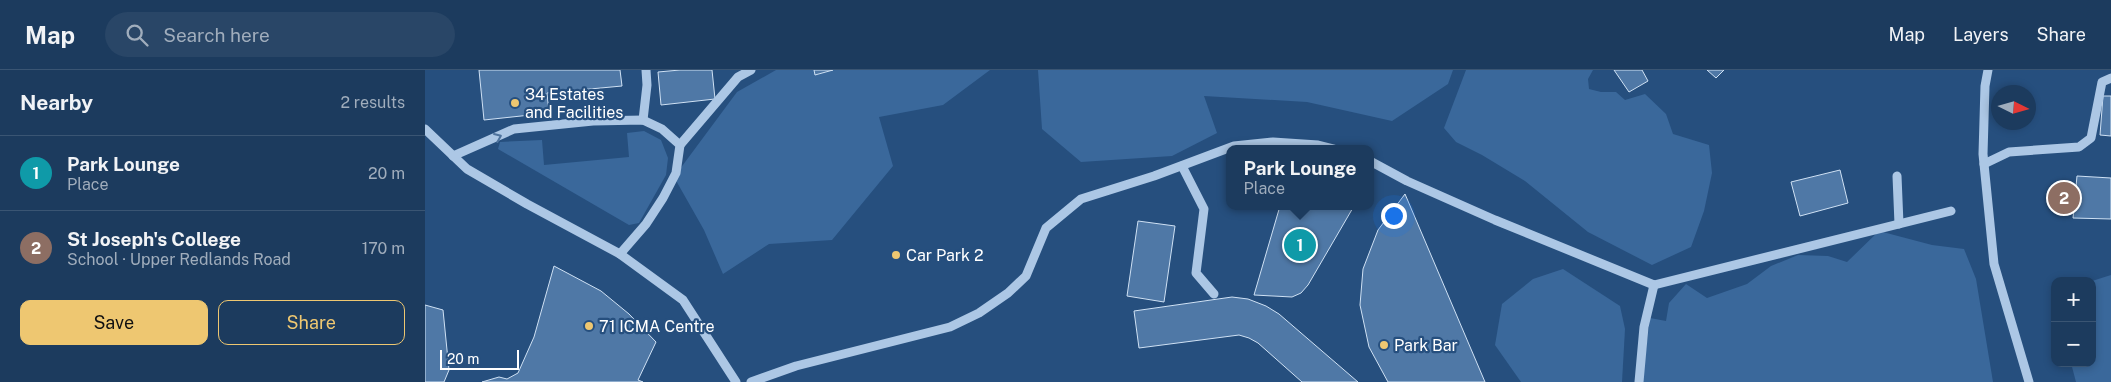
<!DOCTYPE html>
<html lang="en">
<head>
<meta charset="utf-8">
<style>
  body { margin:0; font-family:"Public Sans",sans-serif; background:#294667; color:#f1f3f6 }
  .controls { position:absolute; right:15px; bottom:15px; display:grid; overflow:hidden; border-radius:10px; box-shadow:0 2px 8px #0003 }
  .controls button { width:45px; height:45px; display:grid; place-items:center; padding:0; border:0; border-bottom:1px solid #3a5573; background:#1c3b5e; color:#f1f3f6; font:25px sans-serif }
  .compass { position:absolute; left:1566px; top:15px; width:45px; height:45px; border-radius:50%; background:#1c3b5e; box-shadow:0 2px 8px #0003; rotate:95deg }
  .scale { position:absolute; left:15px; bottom:12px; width:79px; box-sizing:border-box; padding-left:5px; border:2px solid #fff; border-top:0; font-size:14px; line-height:18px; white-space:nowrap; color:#fff; -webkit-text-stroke:4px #264f7e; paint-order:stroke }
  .you { position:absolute; left:968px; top:145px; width:18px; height:18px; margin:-12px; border:4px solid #fff; border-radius:50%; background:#1a73e8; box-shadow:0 0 0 8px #1a73e833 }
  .badge { display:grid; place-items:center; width:32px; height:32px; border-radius:50%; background:#eec771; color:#fff; font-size:16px; font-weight:700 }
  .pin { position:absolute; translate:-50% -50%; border:2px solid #fff; box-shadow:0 1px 5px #0006 }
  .popup { position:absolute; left:801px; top:75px; width:148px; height:65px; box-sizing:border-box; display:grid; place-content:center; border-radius:10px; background:#1c3b5e; filter:drop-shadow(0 1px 4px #0005); font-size:16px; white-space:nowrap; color:#a0adbc }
  .popup b { font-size:19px; color:#f1f3f6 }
  .popup::after { content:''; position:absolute; left:50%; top:100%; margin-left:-10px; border:10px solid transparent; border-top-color:#1c3b5e }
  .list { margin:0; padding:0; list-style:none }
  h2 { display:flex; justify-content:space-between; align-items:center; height:65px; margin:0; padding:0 20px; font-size:21px }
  h2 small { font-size:16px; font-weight:400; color:#a0adbc }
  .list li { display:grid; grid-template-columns:32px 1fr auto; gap:15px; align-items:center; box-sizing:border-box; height:75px; padding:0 20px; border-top:1px solid #3a5573 }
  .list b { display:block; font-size:19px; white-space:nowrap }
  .list p { margin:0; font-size:16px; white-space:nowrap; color:#a0adbc }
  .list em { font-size:16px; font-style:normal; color:#a0adbc }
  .actions { display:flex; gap:10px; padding:15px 20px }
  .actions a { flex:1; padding:11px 0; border:1px solid #eec771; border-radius:10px; text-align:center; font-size:18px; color:#eec771 }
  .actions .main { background:#eec771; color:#111 }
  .icon { flex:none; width:28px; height:28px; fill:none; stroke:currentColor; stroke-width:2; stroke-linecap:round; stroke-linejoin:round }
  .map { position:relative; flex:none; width:1686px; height:312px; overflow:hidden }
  header { display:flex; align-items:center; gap:30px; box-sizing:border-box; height:70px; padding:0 25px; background:#1c3b5e; border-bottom:1px solid #3a5573 }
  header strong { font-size:24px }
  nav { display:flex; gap:28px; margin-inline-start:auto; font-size:18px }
  .search { width:350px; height:45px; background:#294667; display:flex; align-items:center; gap:12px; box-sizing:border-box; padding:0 18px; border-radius:28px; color:#a0adbc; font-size:19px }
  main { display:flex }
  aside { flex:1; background:#1c3b5e }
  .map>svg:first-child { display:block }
  .green { fill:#3a689b }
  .building { fill:#4f78a6; stroke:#cfe1f4 }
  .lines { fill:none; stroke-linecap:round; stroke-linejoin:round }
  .minor { stroke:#acc7e5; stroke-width:9 }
  .oneway { stroke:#4e739d }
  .poi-dot { fill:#eec771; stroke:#264f7e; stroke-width:2 }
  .labels { text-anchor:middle; stroke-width:4.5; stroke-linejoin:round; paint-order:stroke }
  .poi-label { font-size:16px; fill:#fff; stroke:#264f7e; text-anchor:start }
</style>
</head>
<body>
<header>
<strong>Map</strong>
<div class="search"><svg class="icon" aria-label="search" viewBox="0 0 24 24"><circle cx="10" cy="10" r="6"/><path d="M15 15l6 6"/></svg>Search here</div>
<nav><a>Map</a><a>Layers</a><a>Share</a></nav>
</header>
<main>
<aside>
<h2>Nearby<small>2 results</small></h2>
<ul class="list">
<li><span class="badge" style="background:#0f9aa8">1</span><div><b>Park Lounge</b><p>Place</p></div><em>20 m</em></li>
<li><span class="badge" style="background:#8d6e63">2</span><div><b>St Joseph's College</b><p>School · Upper Redlands Road</p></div><em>170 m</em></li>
</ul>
<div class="actions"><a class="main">Save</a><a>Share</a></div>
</aside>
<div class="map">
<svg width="1686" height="312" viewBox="0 0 1686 312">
  <rect width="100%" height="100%" fill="#264f7e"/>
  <g class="green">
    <polygon points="351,0 389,0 391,5 408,0 565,0 518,35 454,47 468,96 407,170 344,174 298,204 279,160 249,107 312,22"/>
    <polygon points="613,0 1028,0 1023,14 967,51 882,32 779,26 792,63 747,86 656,92 617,59"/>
    <polygon points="1041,0 1168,0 1163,9 1164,19 1176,22 1191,22 1200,30 1220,24 1241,44 1248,64 1284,75 1287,103 1279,141 1266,177 1227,195 1163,162 1100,111 1057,85 1031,72 1019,58"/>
    <polygon points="219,61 236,70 243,88 241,105 214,153 204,155 73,79 75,72 117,70 119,95 204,87 202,63"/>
    <polygon points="1454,161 1507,175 1539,179 1551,209 1568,312 1217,312 1225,248 1241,251 1244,233 1261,214 1282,228 1322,214 1346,196 1373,185 1403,186 1422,192"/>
    <polygon points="1138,199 1195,236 1200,259 1197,312 1096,312 1070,275 1077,234 1108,209"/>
    <polygon points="1686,205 1686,312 1651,312 1646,293 1667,293 1667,211"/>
  </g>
  <g class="building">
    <polygon points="54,0 195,0 197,16 122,23 124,43 59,50"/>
    <polygon points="255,0 287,0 290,29 236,35 233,2"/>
    <polygon points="389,0 408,0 390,5"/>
    <polygon points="1189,0 1217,0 1223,11 1204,22"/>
    <polygon points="1282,0 1299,0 1291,8"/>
    <polygon points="1678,26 1686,26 1686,66 1675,65"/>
    <polygon points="1415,100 1423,133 1375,146 1366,112"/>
    <polygon points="1652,106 1686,108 1686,149 1648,148"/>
    <polygon points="980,124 1060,312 963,312 944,277 935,235 938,199 953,160"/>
    <polygon points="855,136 929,136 883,215 876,223 867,227 829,225"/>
    <polygon points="713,151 750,156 739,232 702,226"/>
    <polygon points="129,196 176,221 204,244 231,272 213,310 218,312 57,312 74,307 82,309 93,303 109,267"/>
    <polygon points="807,227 823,229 841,236 854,244 933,312 877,312 833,273 824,268 814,265 714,278 709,241"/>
    <polygon points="0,235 18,240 24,300 19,312 0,312"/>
  </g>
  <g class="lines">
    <g class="minor">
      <polyline points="1563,0 1560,16 1558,84 1569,194 1604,312"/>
      <polyline points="218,50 222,15 221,0"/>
      <polyline points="0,59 42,99 102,134 195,184 258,230 311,312"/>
      <polyline points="255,75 313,7 326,0"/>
      <polyline points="28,86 89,59 168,51 218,50 237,59 255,75 251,103 238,128 221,154 195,184"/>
      <polyline points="945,91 982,111 1070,150 1229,215 1526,141"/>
      <polyline points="1559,94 1584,82 1654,77 1666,68 1677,12 1686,8"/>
      <polyline points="757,96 779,139 771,203 789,224"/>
      <polyline points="1472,106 1474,154"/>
      <polyline points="326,312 371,296 525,257 554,243 583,223 601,206 621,158 656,129 729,106 809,76 848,72 893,75 909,79"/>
      <polyline points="1214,312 1219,257 1229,215"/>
    </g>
  </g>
  <defs><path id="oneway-chevron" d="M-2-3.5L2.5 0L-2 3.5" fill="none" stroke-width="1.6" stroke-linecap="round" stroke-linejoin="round" transform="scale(1.25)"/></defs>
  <use class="oneway" href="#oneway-chevron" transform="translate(73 67) rotate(-23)"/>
  <g class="poi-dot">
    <circle cx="90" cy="33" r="5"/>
    <circle cx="471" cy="185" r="5"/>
    <circle cx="164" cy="256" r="5"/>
    <circle cx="959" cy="275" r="5"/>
  </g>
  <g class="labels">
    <g class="poi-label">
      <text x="100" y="30">34 Estates<tspan x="100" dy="18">and Facilities</tspan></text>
      <text x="481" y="191">Car Park 2</text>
      <text x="174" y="262">71 ICMA Centre</text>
      <text x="969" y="281">Park Bar</text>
    </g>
  </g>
</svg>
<div class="controls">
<button>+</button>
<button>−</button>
</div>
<svg class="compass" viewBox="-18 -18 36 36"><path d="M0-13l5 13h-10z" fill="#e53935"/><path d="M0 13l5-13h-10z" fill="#a0adbc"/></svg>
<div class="scale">20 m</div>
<div class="you"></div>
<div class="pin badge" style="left:875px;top:175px;background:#0f9aa8">1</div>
<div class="popup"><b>Park Lounge</b>Place</div>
<div class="pin badge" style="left:1639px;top:128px;background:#8d6e63">2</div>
</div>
</main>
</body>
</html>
